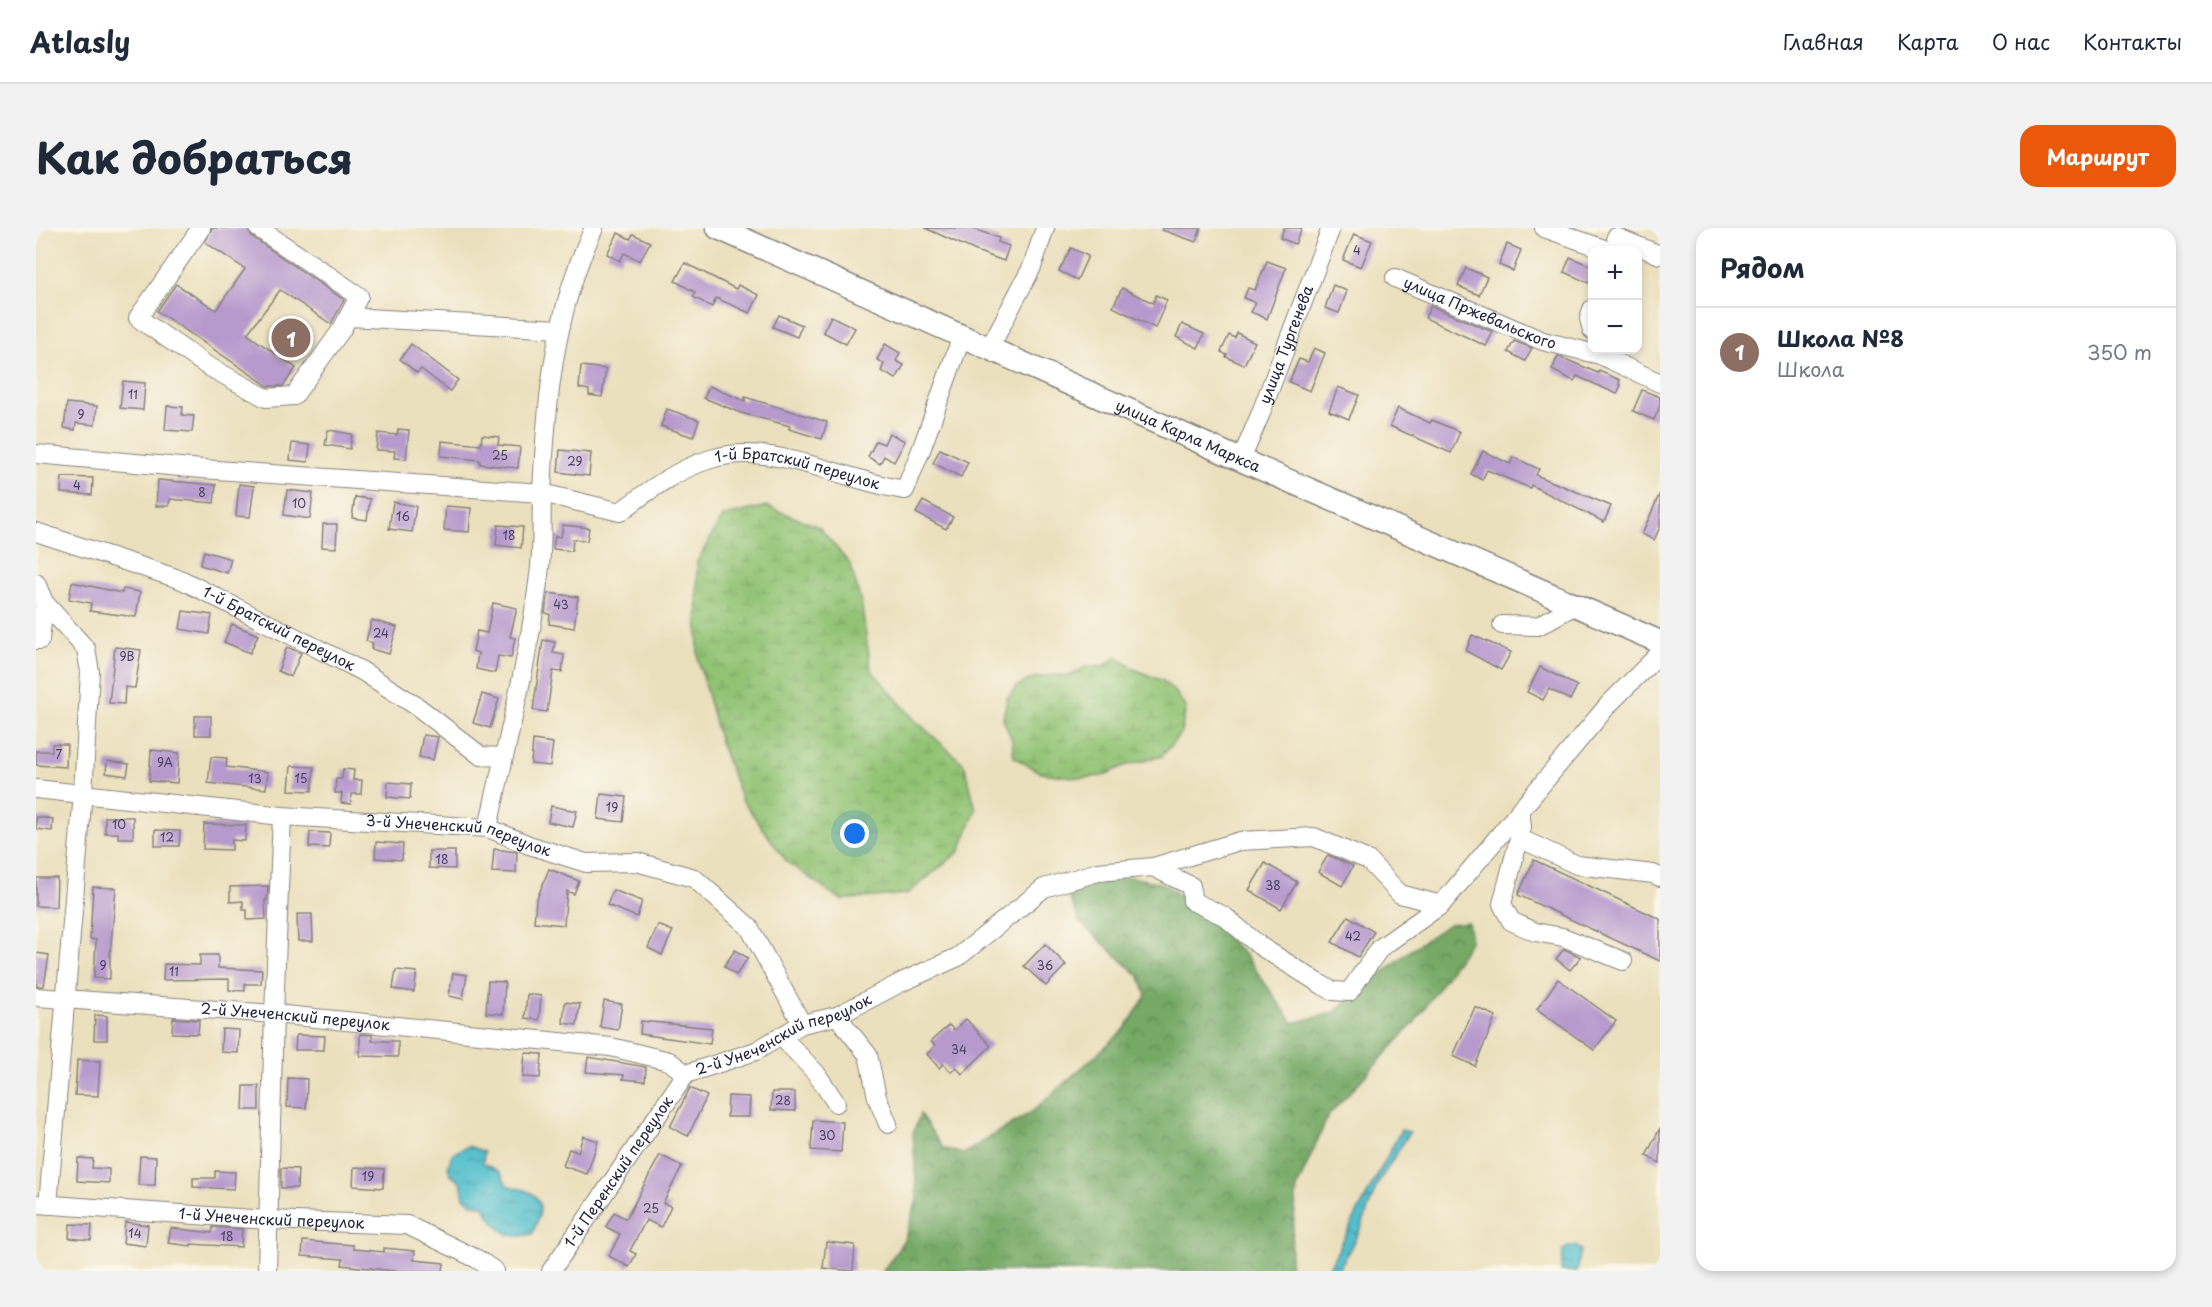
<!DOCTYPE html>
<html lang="ru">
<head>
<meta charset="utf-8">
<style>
  body { margin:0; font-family:"Playpen Sans",sans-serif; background:#f2f2f3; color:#1f2937 }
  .controls { position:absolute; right:18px; top:18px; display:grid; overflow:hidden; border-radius:12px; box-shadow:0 3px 9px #0003 }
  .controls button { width:54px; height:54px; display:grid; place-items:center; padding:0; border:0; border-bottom:2px solid #e0e1e3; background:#fff; color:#1f2937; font:30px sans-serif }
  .you { position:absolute; left:819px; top:606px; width:21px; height:21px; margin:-15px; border:4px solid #fff; border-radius:50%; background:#1a73e8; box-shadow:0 0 0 9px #1a73e833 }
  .badge { display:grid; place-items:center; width:39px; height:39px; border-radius:50%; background:#ea580c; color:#fff; font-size:20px; font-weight:700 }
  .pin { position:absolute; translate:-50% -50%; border:3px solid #fff; box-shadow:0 2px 6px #0006 }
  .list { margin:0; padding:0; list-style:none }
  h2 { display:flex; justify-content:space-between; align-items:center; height:78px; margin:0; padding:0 24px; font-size:26px }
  h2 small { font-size:20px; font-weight:400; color:#747a83 }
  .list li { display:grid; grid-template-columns:39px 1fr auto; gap:18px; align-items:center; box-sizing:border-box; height:90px; padding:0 24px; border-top:2px solid #e0e1e3 }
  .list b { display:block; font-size:22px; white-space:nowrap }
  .list p { margin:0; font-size:20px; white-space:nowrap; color:#747a83 }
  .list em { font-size:20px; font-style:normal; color:#747a83 }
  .map { position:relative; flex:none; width:1624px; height:1043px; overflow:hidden; border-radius:18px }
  header { display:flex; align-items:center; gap:36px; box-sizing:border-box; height:84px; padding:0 30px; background:#fff; border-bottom:2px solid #e0e1e3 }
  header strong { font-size:28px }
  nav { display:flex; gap:33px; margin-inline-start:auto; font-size:21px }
  .intro { display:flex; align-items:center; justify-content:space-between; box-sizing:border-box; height:144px; padding:0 36px }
  h1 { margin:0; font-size:42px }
  .button { padding:15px 27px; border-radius:18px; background:#ea580c; color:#fff; font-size:21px; font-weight:700 }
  main { display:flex; gap:36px; padding:0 36px }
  aside { flex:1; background:#fff; border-radius:18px; box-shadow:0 3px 9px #0003 }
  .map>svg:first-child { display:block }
  .forest { fill:url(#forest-crowns); stroke:#4b6650; stroke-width:1.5 }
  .wetland { fill:url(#wetland-marsh); stroke:#5a7257; stroke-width:1.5 }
  .water { fill:url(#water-ripples); stroke:#3a7084; stroke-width:1.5 }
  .building { fill:#b699cd }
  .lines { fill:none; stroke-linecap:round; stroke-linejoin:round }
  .minor-casing { stroke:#86817c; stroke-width:20 }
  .major-casing { stroke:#86817c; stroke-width:25 }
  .minor { stroke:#fff; stroke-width:18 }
  .major { stroke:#fff; stroke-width:22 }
  .labels { text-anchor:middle; stroke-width:5; stroke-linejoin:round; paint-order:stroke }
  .number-label { font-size:12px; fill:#474060 }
  .street-label { font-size:15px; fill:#22223b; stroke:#fbf7ec }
</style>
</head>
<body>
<header>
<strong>Atlasly</strong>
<nav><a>Главная</a><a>Карта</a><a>О нас</a><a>Контакты</a></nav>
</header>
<div class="intro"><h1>Как добраться</h1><a class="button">Маршрут</a></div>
<main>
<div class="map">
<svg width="1624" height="1043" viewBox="0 0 1624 1043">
  <defs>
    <pattern id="forest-crowns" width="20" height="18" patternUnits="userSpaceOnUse" patternTransform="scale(1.5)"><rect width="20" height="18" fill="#74a965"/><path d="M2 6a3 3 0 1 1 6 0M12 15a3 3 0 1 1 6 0" fill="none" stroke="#5f8954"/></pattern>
    <pattern id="wetland-marsh" width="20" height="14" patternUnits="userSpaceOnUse" patternTransform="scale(1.5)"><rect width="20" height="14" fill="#91c373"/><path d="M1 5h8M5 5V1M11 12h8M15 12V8" fill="none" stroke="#7da764"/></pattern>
    <pattern id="water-ripples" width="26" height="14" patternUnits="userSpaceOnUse" patternTransform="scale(1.5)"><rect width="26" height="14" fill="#53bfcc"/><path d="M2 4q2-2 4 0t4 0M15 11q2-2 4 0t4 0" fill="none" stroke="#449ba7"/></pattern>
  </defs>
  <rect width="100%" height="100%" fill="#fbf7ec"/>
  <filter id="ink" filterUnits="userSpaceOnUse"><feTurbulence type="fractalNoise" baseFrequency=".0167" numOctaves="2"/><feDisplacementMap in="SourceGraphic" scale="12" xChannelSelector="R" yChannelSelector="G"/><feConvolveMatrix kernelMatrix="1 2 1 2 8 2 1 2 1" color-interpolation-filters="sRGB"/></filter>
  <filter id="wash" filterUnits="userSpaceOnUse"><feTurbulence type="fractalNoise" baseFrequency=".008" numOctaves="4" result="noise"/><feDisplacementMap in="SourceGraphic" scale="24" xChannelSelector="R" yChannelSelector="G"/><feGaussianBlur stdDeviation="1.35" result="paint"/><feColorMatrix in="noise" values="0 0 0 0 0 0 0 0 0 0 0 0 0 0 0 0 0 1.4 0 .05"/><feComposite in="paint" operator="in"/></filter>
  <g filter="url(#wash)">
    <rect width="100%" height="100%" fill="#ebe0bd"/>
    <polygon class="forest" points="1090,648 1129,656 1165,685 1210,728 1257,795 1297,785 1377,720 1413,696 1432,694 1435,712 1379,794 1292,888 1261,960 1253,1043 847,1043 868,1012 881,972 877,905 884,886 907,920 927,926 997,883 1088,802 1110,768 1104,749 1044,694 1029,660 1048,652"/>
    <g class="wetland">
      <polygon points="730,278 783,299 814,336 825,374 835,442 879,492 928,536 940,581 924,623 871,666 805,672 751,634 706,572 684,514 662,432 661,334 686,289"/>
      <polygon points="1081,429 1098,441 1127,453 1141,466 1150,480 1145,505 1126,528 1088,538 1066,548 1045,550 1005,545 978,529 976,512 967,491 971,470 982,457 998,450 1016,447 1034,448 1052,438 1066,439"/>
    </g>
    <g class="water">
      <polygon points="1365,902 1374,904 1342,955 1324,1002 1302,1043 1291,1043"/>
      <path d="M 432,918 L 448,924 L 447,935 L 464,944 L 471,957 C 477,960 485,960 491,963 C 512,972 503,991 496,1006 C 470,1014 460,999 447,977 L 436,976 L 428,969 L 425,954 L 414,946 L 412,939 L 416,926 Z"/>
      <polygon points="1533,1018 1540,1018 1545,1022 1541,1043 1525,1043 1527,1023"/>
    </g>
    <g id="blocks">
      <g class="building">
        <polygon points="176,0 211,0 216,9 308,72 295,96 244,62 211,106 260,140 247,158 232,158 121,83 140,56 180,82 209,41 169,14"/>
        <polygon points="889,0 935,0 963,10 962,14 973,18 968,33 940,23"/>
        <polygon points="1126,0 1165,0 1160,14 1126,2"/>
        <polygon points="1248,0 1266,0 1259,16 1244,10"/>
        <polygon points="582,5 594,11 597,6 614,14 604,33 588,25 584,33 571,26"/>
        <polygon points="1318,6 1336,13 1325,39 1307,32"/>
        <polygon points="1471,16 1485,22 1477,43 1463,37"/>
        <polygon points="1035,20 1052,28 1041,52 1023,43"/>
        <polygon points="1534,29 1557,39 1557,45 1553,55 1528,44"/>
        <polygon points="1231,33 1250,40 1231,91 1215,84 1220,75 1208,70 1212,60 1219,62"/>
        <polygon points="649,35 700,61 702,57 723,67 714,85 680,70 676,79 657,69 659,64 639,53"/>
        <polygon points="1430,40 1451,49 1443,67 1422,58"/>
        <polygon points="1297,57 1311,63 1303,85 1289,80"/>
        <polygon points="1086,60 1117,75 1120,67 1131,72 1119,100 1077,79"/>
        <polygon points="1395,78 1457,104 1450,118 1389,90"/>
        <polygon points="743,87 766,97 761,109 737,99"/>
        <polygon points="795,88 819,100 810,116 787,104"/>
        <polygon points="1146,96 1168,106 1162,120 1140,109"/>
        <polygon points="1201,105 1219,114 1208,137 1190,129 1191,127 1185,124 1193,107 1199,110"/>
        <polygon points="1478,113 1496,120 1489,133 1472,124"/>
        <polygon points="375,116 422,152 414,163 385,141 381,145 364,131"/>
        <polygon points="849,116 864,125 860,133 868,137 860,151 845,143 848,136 841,132"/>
        <polygon points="1278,120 1289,125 1274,163 1253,154 1263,131 1272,134"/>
        <polygon points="1522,128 1562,145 1563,143 1584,152 1583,156 1585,157 1581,166 1541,148 1538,153 1516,142"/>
        <polygon points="545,138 570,141 566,169 553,167 553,162 543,160"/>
        <polygon points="87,153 109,155 107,182 84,180"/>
        <polygon points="673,158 709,173 709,169 791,194 786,211 753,201 754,198 705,185 668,170"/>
        <polygon points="1302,159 1323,167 1313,191 1293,183"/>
        <polygon points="1606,162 1624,169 1624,178 1618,192 1597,183"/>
        <polygon points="31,175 61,178 59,197 40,195 39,202 28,200"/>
        <polygon points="131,178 147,179 146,187 158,188 156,204 129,202"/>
        <polygon points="1362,180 1394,195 1396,192 1424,204 1415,225 1354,198"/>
        <polygon points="631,181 663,192 657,209 625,198"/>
        <polygon points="362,201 373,202 370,231 358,230 359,223 340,222 342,205 361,207"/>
        <polygon points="292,202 316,206 314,221 289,217"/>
        <polygon points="853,205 869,213 858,234 848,228 844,236 832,229 840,213 848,216"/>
        <polygon points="446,207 463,209 462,217 484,219 482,240 444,236 444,232 405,228 406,213 445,217"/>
        <polygon points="256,215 274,217 272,234 254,232"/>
        <polygon points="904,221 932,234 925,249 897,235"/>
        <polygon points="524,222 555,225 553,248 522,244"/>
        <polygon points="1447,223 1474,236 1477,229 1503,241 1500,247 1575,278 1568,294 1495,257 1494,260 1451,242 1446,252 1435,246"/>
        <polygon points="26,249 57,250 56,267 25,265"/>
        <polygon points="122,252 180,257 178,275 134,271 133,278 120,278"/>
        <polygon points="203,256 218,258 214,289 200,288"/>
        <polygon points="251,262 277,265 274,291 248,287"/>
        <polygon points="1624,265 1624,299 1618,312 1606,306"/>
        <polygon points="319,269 334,271 331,292 316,290"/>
        <polygon points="887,273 917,289 910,301 880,285"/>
        <polygon points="357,274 380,278 376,304 353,301"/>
        <polygon points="410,278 435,280 433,304 408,302"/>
        <polygon points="287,296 301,296 300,320 286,319"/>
        <polygon points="462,297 487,299 485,320 460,317"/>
        <polygon points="527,297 553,300 551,313 537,311 536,323 517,321 519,308 525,309"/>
        <polygon points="168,323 195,331 191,345 164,337"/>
        <polygon points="36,354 86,365 87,361 104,364 100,389 54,383 55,375 33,371"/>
        <polygon points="512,365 542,369 538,400 513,396 514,386 509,385"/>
        <polygon points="457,375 481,380 474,409 479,410 475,430 462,428 459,445 440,441 442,425 437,423 441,403 451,405"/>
        <polygon points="147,383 176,387 173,406 144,401"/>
        <polygon points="336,392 361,399 353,426 335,421 337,415 330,413"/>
        <polygon points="196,396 222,407 214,425 188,414"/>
        <polygon points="1436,407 1475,424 1465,442 1430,423"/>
        <polygon points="507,412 519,414 517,425 528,427 526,444 517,443 511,484 497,482"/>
        <polygon points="79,419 105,422 99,460 89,459 88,476 73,475"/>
        <polygon points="251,419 265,425 255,449 242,443"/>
        <polygon points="1504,439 1541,458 1534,472 1513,461 1507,472 1491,464"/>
        <polygon points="446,466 463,471 454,500 437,495"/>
        <rect x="159" y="488" width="16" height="19"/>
        <polygon points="387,507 402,509 397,532 383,529"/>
        <polygon points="497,512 517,515 514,538 495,536"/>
        <polygon points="16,516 31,516 30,539 0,537 0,523 16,523"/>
        <polygon points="115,522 143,525 141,555 113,553"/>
        <polygon points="175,529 191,530 190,539 232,544 230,561 172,555"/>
        <polygon points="71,533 93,536 91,548 70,545"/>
        <polygon points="255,538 278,539 276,563 253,562"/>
        <polygon points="307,541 318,542 317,552 326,552 325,566 316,566 315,576 305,575 306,565 299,565 300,551 306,551"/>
        <polygon points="352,554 375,556 374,571 351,569"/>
        <polygon points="565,566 590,569 587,594 562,591"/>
        <polygon points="515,578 541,583 537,599 512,594"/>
        <polygon points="0,589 17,591 16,603 0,601"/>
        <polygon points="69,589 97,589 97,610 82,610 82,605 69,605"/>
        <polygon points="168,596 210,597 209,613 196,612 196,622 167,621"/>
        <polygon points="119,602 144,603 143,618 119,618"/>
        <polygon points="274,604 294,605 293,620 273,619"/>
        <polygon points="340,614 367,616 366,632 339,630"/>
        <polygon points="458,621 481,624 480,645 456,644"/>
        <polygon points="393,623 419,623 419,641 393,640"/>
        <polygon points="1292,627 1317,638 1306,658 1282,644"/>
        <polygon points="1498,632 1624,691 1624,733 1482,667"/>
        <polygon points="1229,635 1261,654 1245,681 1213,662"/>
        <polygon points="513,641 543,653 538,666 531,663 528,697 498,694 500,673"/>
        <polygon points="0,650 21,650 20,679 0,678"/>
        <polygon points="232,658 231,672 229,672 230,691 211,692 211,682 207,682 207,673 194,674 194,659"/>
        <polygon points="57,659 80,660 74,726 74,751 58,750 60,712 54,711"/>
        <polygon points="577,662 606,673 601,689 571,677"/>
        <polygon points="261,686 276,686 277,713 262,713"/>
        <polygon points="1312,688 1338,704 1322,729 1296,714"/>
        <polygon points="622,697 637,703 626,727 612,720"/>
        <polygon points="1009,716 1030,737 1010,758 988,738"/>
        <polygon points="1528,721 1545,729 1534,742 1520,731"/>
        <polygon points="699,722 712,730 700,747 688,738"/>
        <polygon points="0,725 13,727 8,758 0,758"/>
        <polygon points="164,727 182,727 182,740 226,742 225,756 209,756 209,763 193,762 193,751 127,752 128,736 164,737"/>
        <polygon points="360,742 381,744 378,764 357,761"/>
        <polygon points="417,745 431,747 427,771 413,768"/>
        <polygon points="1522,751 1580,793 1558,822 1501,781"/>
        <polygon points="452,753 469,754 467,786 450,785"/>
        <polygon points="491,766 505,768 503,792 489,790"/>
        <polygon points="568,773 586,776 582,802 564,799"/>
        <polygon points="529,774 544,776 541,797 527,795"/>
        <polygon points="1439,779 1460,788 1439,838 1417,828"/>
        <polygon points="59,787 71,788 71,812 58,812"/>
        <polygon points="137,790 163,792 162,806 136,805"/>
        <polygon points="930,791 955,818 926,846 920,839 915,844 907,836 903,840 891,826 899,818 895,813 913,797 918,802"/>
        <polygon points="605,793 676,800 674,816 604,806"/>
        <polygon points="186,801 203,802 202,825 185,824"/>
        <polygon points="324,806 336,807 336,813 362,813 362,829 324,828"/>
        <polygon points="260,807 289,808 288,822 259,822"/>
        <polygon points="489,825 506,826 504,850 487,849"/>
        <polygon points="552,829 610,839 609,853 587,851 588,847 550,844"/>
        <polygon points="41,832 64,833 62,868 39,867"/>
        <polygon points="252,850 271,851 270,880 251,879"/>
        <polygon points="208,858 223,858 223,882 207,882"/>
        <polygon points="654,860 671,868 652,908 634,899"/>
        <polygon points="736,864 759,864 759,883 735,882"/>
        <polygon points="692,868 714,869 713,889 691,889"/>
        <polygon points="777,892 807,894 805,924 775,922"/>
        <polygon points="1624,900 1624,935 1610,928"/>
        <polygon points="547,908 562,913 551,946 527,938 533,921 542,924"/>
        <polygon points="624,927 646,938 627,975 635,978 625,999 610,992 594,1023 600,1026 593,1039 573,1028 584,1006 570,999 578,984 590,991"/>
        <polygon points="104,928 120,929 119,957 102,957"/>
        <polygon points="42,930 57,931 56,940 73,941 73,955 41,953"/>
        <polygon points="318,939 348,941 347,960 317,958"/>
        <polygon points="245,940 262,941 261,960 245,960"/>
        <polygon points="179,943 199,944 198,961 157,959 157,950 179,950"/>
        <polygon points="89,994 112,997 110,1018 87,1015"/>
        <polygon points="34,996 56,997 55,1012 33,1010"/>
        <polygon points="177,999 206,1001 205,1019 155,1016 155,1018 132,1015 135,1000 176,1005"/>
        <polygon points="267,1013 317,1017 317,1021 348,1024 348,1020 379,1023 378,1032 408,1035 407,1043 358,1043 306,1037 307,1031 266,1028"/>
        <polygon points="790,1014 819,1017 817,1043 787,1040"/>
      </g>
    </g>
  </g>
  <g filter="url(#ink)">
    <use href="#blocks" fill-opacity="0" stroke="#86817c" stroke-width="1.5"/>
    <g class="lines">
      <g class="minor-casing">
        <g id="minor">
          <polyline points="165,0 102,90 170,137 230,170 258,168 306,101 323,68 222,0"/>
          <polyline points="1508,0 1571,22"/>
          <polyline points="1580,9 1624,27"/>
          <path id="s1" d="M 1359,50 L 1507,113 L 1564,127 L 1624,155"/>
          <polyline points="1556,81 1553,91 1556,102"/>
          <polyline points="313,89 523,101"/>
          <polyline points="954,119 996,39 1009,0"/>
          <path id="s2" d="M 0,226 L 166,241 L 506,265 L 584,284 C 612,263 641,241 675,231 C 736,212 808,253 869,262 L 885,222 L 926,108"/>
          <path id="s3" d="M 1205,232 L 1224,187 L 1295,0"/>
          <path id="s4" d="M 0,304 L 146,352 L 326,443 L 382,479 L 445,528 L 467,529"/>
          <polyline points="0,355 8,374 50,421 54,444 47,565 12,977"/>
          <polyline points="1466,397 1502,398 1541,376"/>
          <polyline points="0,412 4,412 8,374"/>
          <path id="s5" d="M 0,561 L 246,588 L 452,600 L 493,617 L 550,635 L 601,634 L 658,650 L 713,699 L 766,796"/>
          <polyline points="1484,581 1486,599 1466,676 1475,693 1499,704 1527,709 1587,733"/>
          <path d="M 452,600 C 470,516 493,432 503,347 C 507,320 505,292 506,265 C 510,175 518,83 558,0"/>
          <polyline points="1483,610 1541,637 1617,646 1624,649"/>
          <polyline points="1117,639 1155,658 1156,673 1188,688 1224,718 1286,757 1297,763 1313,764 1344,720 1405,677 1573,476 1624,425"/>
          <path id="s6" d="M 0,769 L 238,786 L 575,819 L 633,833 L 650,846 L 720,823 L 766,796 L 801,788 L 866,754 L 922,729 L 1008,660 L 1062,644 L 1117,639 L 1204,613 L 1278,609 L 1332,632 L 1364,666 L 1405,677"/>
          <polyline points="801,788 832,827 841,869 852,896"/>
          <polyline points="746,809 780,845 800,875"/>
          <path id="s7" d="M 2,976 L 232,992 L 371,997 L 441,1031 L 459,1043"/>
          <polyline points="231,1043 238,786 246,588"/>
          <path id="s8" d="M 515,1043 L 650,846"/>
        </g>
      </g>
      <g class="major-casing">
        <g id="major">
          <path id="s9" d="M 682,0 L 1205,232 L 1624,414"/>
        </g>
      </g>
      <use href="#minor" class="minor"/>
      <use href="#major" class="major"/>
    </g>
  </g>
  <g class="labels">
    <g class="number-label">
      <text x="1321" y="27">4</text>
      <text x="97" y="171">11</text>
      <text x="45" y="191">9</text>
      <text x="464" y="232">25</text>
      <text x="539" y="238">29</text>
      <text x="41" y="262">4</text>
      <text x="166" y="269">8</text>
      <text x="263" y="280">10</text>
      <text x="367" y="293">16</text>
      <text x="473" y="312">18</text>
      <text x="525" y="381">43</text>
      <text x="345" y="410">24</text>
      <text x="91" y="433">9В</text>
      <text x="23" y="531">7</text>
      <text x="129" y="539">9А</text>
      <text x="219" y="555">13</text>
      <text x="265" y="555">15</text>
      <text x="576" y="584">19</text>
      <text x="83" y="601">10</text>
      <text x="131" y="614">12</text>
      <text x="406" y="636">18</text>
      <text x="1237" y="662">38</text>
      <text x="1317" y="713">42</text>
      <text x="67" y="742">9</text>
      <text x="1009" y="742">36</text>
      <text x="138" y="748">11</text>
      <text x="923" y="826">34</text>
      <text x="747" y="877">28</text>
      <text x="791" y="912">30</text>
      <text x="332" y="953">19</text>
      <text x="615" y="985">25</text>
      <text x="99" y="1010">14</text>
      <text x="191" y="1013">18</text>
    </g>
    <g class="street-label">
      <text dy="5" stroke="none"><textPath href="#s1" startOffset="92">улица Пржевальского</textPath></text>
      <text dy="5" stroke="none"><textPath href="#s3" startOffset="124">улица Тургенева</textPath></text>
      <text dy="5" stroke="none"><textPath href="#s9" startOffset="514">улица Карла Маркса</textPath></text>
      <text dy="5" stroke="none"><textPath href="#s2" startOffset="782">1-й Братский переулок</textPath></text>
      <text dy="5" stroke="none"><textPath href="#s4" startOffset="262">1-й Братский переулок</textPath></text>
      <text dy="5" stroke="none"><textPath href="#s5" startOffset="426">3-й Унеченский переулок</textPath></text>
      <text dy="5" stroke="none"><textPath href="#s6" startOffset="260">2-й Унеченский переулок</textPath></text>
      <text dy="5" stroke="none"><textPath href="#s6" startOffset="764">2-й Унеченский переулок</textPath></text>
      <text dy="5" stroke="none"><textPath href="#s8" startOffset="120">1-й Перенский переулок</textPath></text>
      <text dy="5" stroke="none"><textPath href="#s7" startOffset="234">1-й Унеченский переулок</textPath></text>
    </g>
  </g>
</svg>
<div class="controls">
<button>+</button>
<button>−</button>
</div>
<div class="you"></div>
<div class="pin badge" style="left:255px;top:110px;background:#8d6e63">1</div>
</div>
<aside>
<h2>Рядом<small></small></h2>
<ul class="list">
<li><span class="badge" style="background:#8d6e63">1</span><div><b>Школа №8</b><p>Школа</p></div><em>350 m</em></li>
</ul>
</aside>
</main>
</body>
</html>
